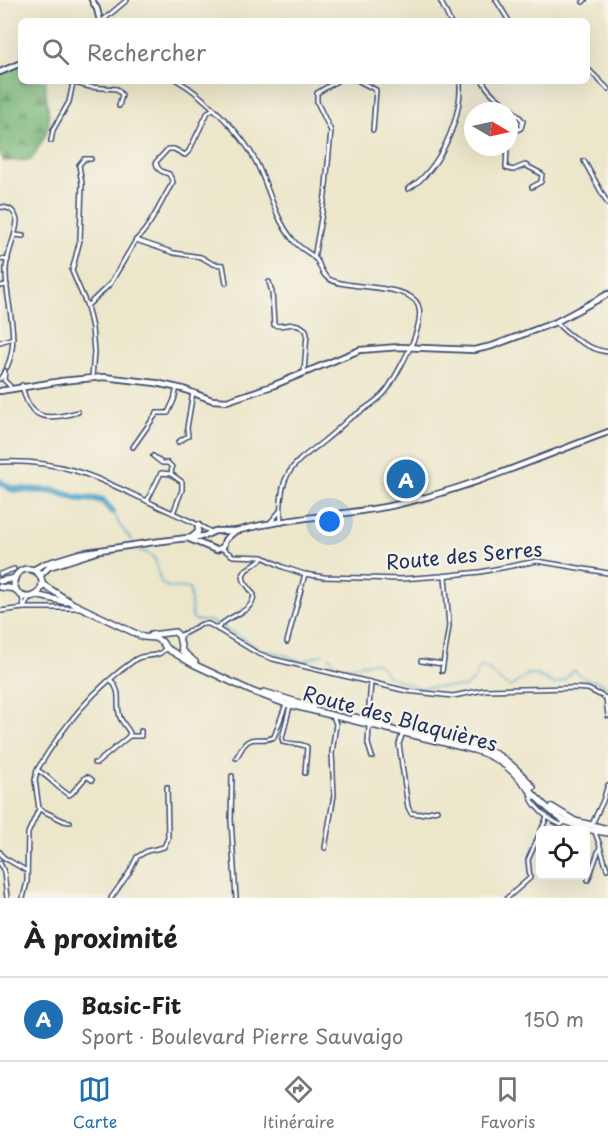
<!DOCTYPE html>
<html lang="fr">
<head>
<meta charset="utf-8">
<style>
  body { margin:0; font-family:"Playpen Sans",sans-serif; background:#f6f6f6; color:#202124 }
  .controls { position:absolute; right:18px; bottom:18px; display:grid; overflow:hidden; border-radius:9px; box-shadow:0 6px 24px #0002 }
  .controls button { width:54px; height:54px; display:grid; place-items:center; padding:0; border:0; border-bottom:2px solid #e0e0e0; background:#fff; color:#202124; font:30px sans-serif }
  .compass { position:absolute; left:464px; top:102px; width:54px; height:54px; border-radius:50%; background:#fff; box-shadow:0 6px 24px #0002; rotate:99deg }
  .you { position:absolute; left:330px; top:522px; width:21px; height:21px; margin:-15px; border:4px solid #fff; border-radius:50%; background:#1a73e8; box-shadow:0 0 0 9px #1a73e833 }
  .badge { display:grid; place-items:center; width:39px; height:39px; border-radius:50%; background:#1f6fb2; color:#fff; font-size:20px; font-weight:700 }
  .pin { position:absolute; translate:-50% -50%; border:3px solid #fff; box-shadow:0 2px 6px #0006 }
  .list { margin:0; padding:0; list-style:none }
  h2 { display:flex; justify-content:space-between; align-items:center; height:78px; margin:0; padding:0 24px; font-size:26px }
  h2 small { font-size:20px; font-weight:400; color:#757577 }
  .list li { display:grid; grid-template-columns:39px 1fr auto; gap:18px; align-items:center; box-sizing:border-box; height:84px; padding:0 24px; border-top:2px solid #e0e0e0 }
  .list b { display:block; font-size:22px; white-space:nowrap }
  .list p { margin:0; font-size:20px; white-space:nowrap; color:#757577 }
  .list em { font-size:20px; font-style:normal; color:#757577 }
  .icon { flex:none; width:33px; height:33px; fill:none; stroke:currentColor; stroke-width:2; stroke-linecap:round; stroke-linejoin:round }
  .map { position:relative; flex:none; width:608px; height:898px; overflow:hidden }
  .search { position:absolute; background:#fff; box-shadow:0 6px 24px #0002; left:18px; right:18px; top:18px; height:66px; display:flex; align-items:center; gap:15px; box-sizing:border-box; padding:0 21px; border-radius:9px; color:#757577; font-size:22px }
  .sheet { height:162px; background:#fff }
  nav { display:flex; justify-content:space-around; align-items:center; box-sizing:border-box; height:84px; border-top:2px solid #e0e0e0; background:#fff; font-size:16px; color:#757577 }
  nav a { display:grid; justify-items:center; gap:3px }
  nav .on { color:#1f6fb2 }
  .map>svg:first-child { display:block }
  .forest { fill:url(#forest-firs); stroke:#47716a; stroke-width:1.5 }
  .lines { fill:none; stroke-linecap:round; stroke-linejoin:round }
  .stream { stroke:#4ca5c9; stroke-width:1.5 }
  .river { stroke:#4ca5c9; stroke-width:7 }
  .street-casing { stroke:#3a4a6e; stroke-width:6 }
  .secondary-casing { stroke:#3a4a6e; stroke-width:8 }
  .primary-casing { stroke:#3a4a6e; stroke-width:8 }
  .street { stroke:#fff; stroke-width:3 }
  .secondary { stroke:#fff; stroke-width:4.5 }
  .primary { stroke:#fff; stroke-width:5 }
  .labels { text-anchor:middle; stroke-width:4.5; stroke-linejoin:round; paint-order:stroke }
  .street-label { font-size:20px; fill:#1b2f5e; stroke:#f7f3e8 }
</style>
</head>
<body>
<div class="map">
<svg width="608" height="898" viewBox="0 0 608 898">
  <defs>
    <pattern id="forest-firs" width="22" height="20" patternUnits="userSpaceOnUse" patternTransform="scale(1.5)"><rect width="22" height="20" fill="#73b375"/><path d="M5 1l3.5 6h-7zM16 11l3.5 6h-7z" fill="#5e9263"/></pattern>
  </defs>
  <rect width="100%" height="100%" fill="#f7f3e8"/>
  <filter id="ink" filterUnits="userSpaceOnUse"><feTurbulence type="fractalNoise" baseFrequency=".0167" numOctaves="2"/><feDisplacementMap in="SourceGraphic" scale="12" xChannelSelector="R" yChannelSelector="G"/><feConvolveMatrix kernelMatrix="1 2 1 2 8 2 1 2 1" color-interpolation-filters="sRGB"/></filter>
  <filter id="wash" filterUnits="userSpaceOnUse"><feTurbulence type="fractalNoise" baseFrequency=".008" numOctaves="4" result="noise"/><feDisplacementMap in="SourceGraphic" scale="24" xChannelSelector="R" yChannelSelector="G"/><feGaussianBlur stdDeviation="1.35" result="paint"/><feColorMatrix in="noise" values="0 0 0 0 0 0 0 0 0 0 0 0 0 0 0 0 0 1.4 0 .05"/><feComposite in="paint" operator="in"/></filter>
  <g filter="url(#wash)">
    <rect width="100%" height="100%" fill="#ece6ca"/>
    <path class="forest" d="M 21,65 L 21,81 L 46,81 C 44,94 49,107 49,120 C 49,133 37,149 31,160 L 4,161 L 0,155 L 0,71 Z"/>
    <g class="lines">
      <g class="stream">
        <polyline points="112,511 121,527 132,541"/>
        <path d="M 138,549 C 142,553 147,552 151,555 C 160,562 156,575 162,583 C 170,592 182,584 190,590 L 192,618 L 198,621 L 210,621 L 245,639 L 259,649 L 283,654 L 302,662 L 323,654"/>
        <path d="M 329,656 L 337,666 L 342,668 L 375,662 L 383,668 L 387,676 L 417,687 L 465,687 L 474,680 L 480,666 C 494,669 498,684 511,687 L 528,674 L 537,675 L 555,684 L 563,681 L 574,670 L 586,680 L 594,680 L 608,687"/>
      </g>
      <polyline class="river" points="0,482 12,489 55,491 77,498 102,500 112,511"/>
    </g>
  </g>
  <g filter="url(#ink)">
    <g class="lines">
      <g class="street-casing">
        <g id="street">
          <polyline points="440,0 450,21"/>
          <polyline points="496,0 509,21"/>
          <polyline points="583,2 585,0"/>
          <polyline points="102,21 127,0"/>
          <polyline points="587,68 608,89"/>
          <polyline points="67,81 90,87 117,89 122,95 119,106"/>
          <path d="M 178,81 C 203,95 241,133 254,158 C 269,185 273,216 293,240 C 299,248 307,251 314,257 C 321,263 320,274 329,279 C 346,290 409,283 418,305 C 422,313 418,327 415,336 C 412,346 392,384 385,392 C 376,403 361,411 349,419 C 341,426 333,434 325,440 C 312,451 297,459 288,474 C 280,488 280,507 281,523"/>
          <polyline points="359,81 376,90 373,130"/>
          <path d="M 483,81 C 490,97 512,107 523,121 L 521,128 L 509,134"/>
          <polyline points="51,141 53,130 69,102 73,83"/>
          <polyline points="507,147 506,168 513,170 525,165 542,174 541,182 532,187"/>
          <polyline points="91,159 84,159 79,165 82,184 80,240 72,271 87,306 92,328 94,352 92,377"/>
          <polyline points="584,161 608,204"/>
          <path d="M 408,189 C 440,170 462,118 460,81"/>
          <path d="M 0,207 C 10,207 15,211 17,221 C 16,238 6,254 6,270 C 5,302 21,337 7,367"/>
          <polyline points="15,235 23,236"/>
          <polyline points="136,240 174,253 201,257 213,264 223,265 226,283"/>
          <polyline points="314,258 325,196 331,131 317,102 317,93 337,81"/>
          <polyline points="0,259 8,260"/>
          <path d="M 269,282 L 272,292 L 274,325 C 286,329 293,318 306,330 L 307,334 L 304,372"/>
          <polyline points="0,286 7,285"/>
          <path d="M 87,306 L 110,284 L 136,240 C 152,225 161,201 173,182 L 169,174 C 162,172 157,170 156,162 L 168,149 L 174,149 L 185,155 L 189,151 L 208,112 L 213,109"/>
          <path d="M 556,322 C 568,336 590,350 608,352"/>
          <polyline points="0,342 13,338"/>
          <polyline points="5,371 4,380 10,386"/>
          <polyline points="0,379 4,373"/>
          <path d="M 22,385 C 29,421 47,421 78,412"/>
          <polyline points="178,442 188,436 187,428 193,392"/>
          <polyline points="133,447 157,413 168,413 174,400 177,387"/>
          <path d="M 0,462 C 63,459 98,478 153,504 C 172,513 193,521 211,532"/>
          <polyline points="171,474 182,482 182,490 173,513"/>
          <polyline points="147,501 161,473 171,474 172,467 168,463 162,463 153,456"/>
          <polyline points="269,524 280,511"/>
          <polyline points="221,548 233,556 263,557 283,567 304,574 324,577 401,579 441,576 480,572 537,561 608,573"/>
          <polyline points="0,574 14,569"/>
          <polyline points="22,596 24,608"/>
          <polyline points="25,606 29,597"/>
          <polyline points="0,611 24,608 79,608"/>
          <path d="M 217,629 C 228,613 252,615 254,595 L 244,581 L 243,575 L 246,570 L 263,558"/>
          <polyline points="179,636 202,624 209,624 257,653 273,659 407,691 453,696 484,690 573,688 588,689 608,699"/>
          <polyline points="287,642 305,574"/>
          <polyline points="421,661 443,664"/>
          <polyline points="442,671 449,626 445,576"/>
          <polyline points="606,698 608,716"/>
          <path d="M 290,706 L 282,738 L 283,742 C 291,745 300,742 307,747 L 305,773"/>
          <polyline points="368,719 371,682"/>
          <polyline points="369,725 368,744 372,757"/>
          <polyline points="401,728 403,732 399,744 408,807 411,813 420,814 437,810"/>
          <polyline points="129,736 141,736 141,731"/>
          <path d="M 236,758 C 239,754 241,749 244,745 C 253,734 263,743 274,737 L 286,704"/>
          <path d="M 94,763 L 97,763 L 128,737 L 130,733 C 127,727 122,723 120,717 C 115,701 123,694 111,680"/>
          <path d="M 37,770 C 49,776 57,788 69,795 L 72,793 L 86,777 L 88,777 L 92,780"/>
          <polyline points="232,776 231,820 236,898"/>
          <path d="M 530,790 C 529,805 548,819 561,825 L 566,821"/>
          <polyline points="39,809 64,821 70,822"/>
          <polyline points="593,822 603,801 608,785"/>
          <polyline points="595,832 600,846"/>
          <polyline points="325,848 334,795 332,753 336,724 333,716"/>
          <polyline points="0,852 3,857 27,871"/>
          <polyline points="0,863 4,872 7,898"/>
          <polyline points="588,880 600,847 607,869"/>
          <path d="M 23,898 L 27,882 L 28,833 L 39,809 L 35,780 L 37,770 C 64,725 93,689 136,659 C 146,653 157,659 165,649"/>
          <polyline points="111,898 129,873 137,857 147,851 164,847 168,838 167,787"/>
          <polyline points="507,898 530,878 528,860 547,817"/>
        </g>
      </g>
      <g class="secondary-casing">
        <g id="secondary">
          <polyline points="92,0 97,9 100,21"/>
          <polyline points="0,72 21,63"/>
          <polyline points="61,381 104,377 156,383 183,389 212,400 227,401 272,386 360,350 399,347 474,350 492,346 556,322 608,294"/>
          <polyline points="0,391 62,381"/>
          <polyline points="192,537 198,532 198,525"/>
          <polyline points="187,538 216,550 223,547 225,540 235,531"/>
          <path d="M 33,570 L 44,564 L 80,553 L 154,542 L 204,536 L 215,531 L 236,531 C 288,517 343,516 395,505 C 468,489 538,458 608,432"/>
          <polyline points="40,576 49,567 96,552"/>
        </g>
      </g>
      <g class="primary-casing">
        <g id="primary">
          <circle cx="28" cy="583" r="14"/>
          <polyline points="0,581 15,578"/>
          <polyline points="42,584 72,603 143,637 155,638 162,642"/>
          <polyline points="0,587 16,589"/>
          <polyline points="35,595 66,602"/>
          <polyline points="151,635 175,632 179,636 182,651 195,662"/>
          <path d="M 162,642 L 166,648 L 193,664 L 251,691 L 286,704 L 474,750 C 518,763 523,791 556,815 C 571,827 590,830 608,833"/>
          <polyline points="264,692 313,707"/>
          <polyline points="354,717 389,725"/>
          <path d="M 406,730 C 433,736 470,740 494,753 C 510,761 522,774 533,787"/>
          <polyline points="552,807 575,821 608,829"/>
        </g>
      </g>
      <use href="#street" class="street"/>
      <use href="#secondary" class="secondary"/>
      <use href="#primary" class="primary"/>
    </g>
  </g>
  <g class="labels">
    <g class="street-label">
      <text transform="translate(464 556) rotate(-5)" y="7">Route des Serres</text>
      <text transform="translate(400 719) rotate(15)" y="7">Route des Blaquières</text>
    </g>
  </g>
</svg>
<div class="controls">
<button><svg class="icon" aria-label="locate" viewBox="0 0 24 24"><circle cx="12" cy="12" r="6"/><path d="M12 2v4M12 18v4M2 12h4M18 12h4"/></svg></button>
</div>
<svg class="compass" viewBox="-18 -18 36 36"><path d="M0-13l5 13h-10z" fill="#e53935"/><path d="M0 13l5-13h-10z" fill="#757577"/></svg>
<div class="you"></div>
<div class="pin badge" style="left:406px;top:479px">A</div>
<div class="search"><svg class="icon" aria-label="search" viewBox="0 0 24 24"><circle cx="10" cy="10" r="6"/><path d="M15 15l6 6"/></svg>Rechercher</div>
</div>
<section class="sheet">
<h2>À proximité<small></small></h2>
<ul class="list">
<li><span class="badge">A</span><div><b>Basic-Fit</b><p>Sport · Boulevard Pierre Sauvaigo</p></div><em>150 m</em></li>
</ul>
</section>
<nav>
<a class="on"><svg class="icon" aria-label="map" viewBox="0 0 24 24"><path d="M3 6l6-2 6 2 6-2v14l-6 2-6-2-6 2zM9 4v14M15 6v14"/></svg>Carte</a>
<a><svg class="icon" aria-label="directions" viewBox="0 0 24 24"><path d="M12 3l9 9-9 9-9-9zM9 14v-3h6M13 9l2 2-2 2"/></svg>Itinéraire</a>
<a><svg class="icon" aria-label="saved" viewBox="0 0 24 24"><path d="M7 4h10v16l-5-4-5 4z"/></svg>Favoris</a>
</nav>
</body>
</html>
